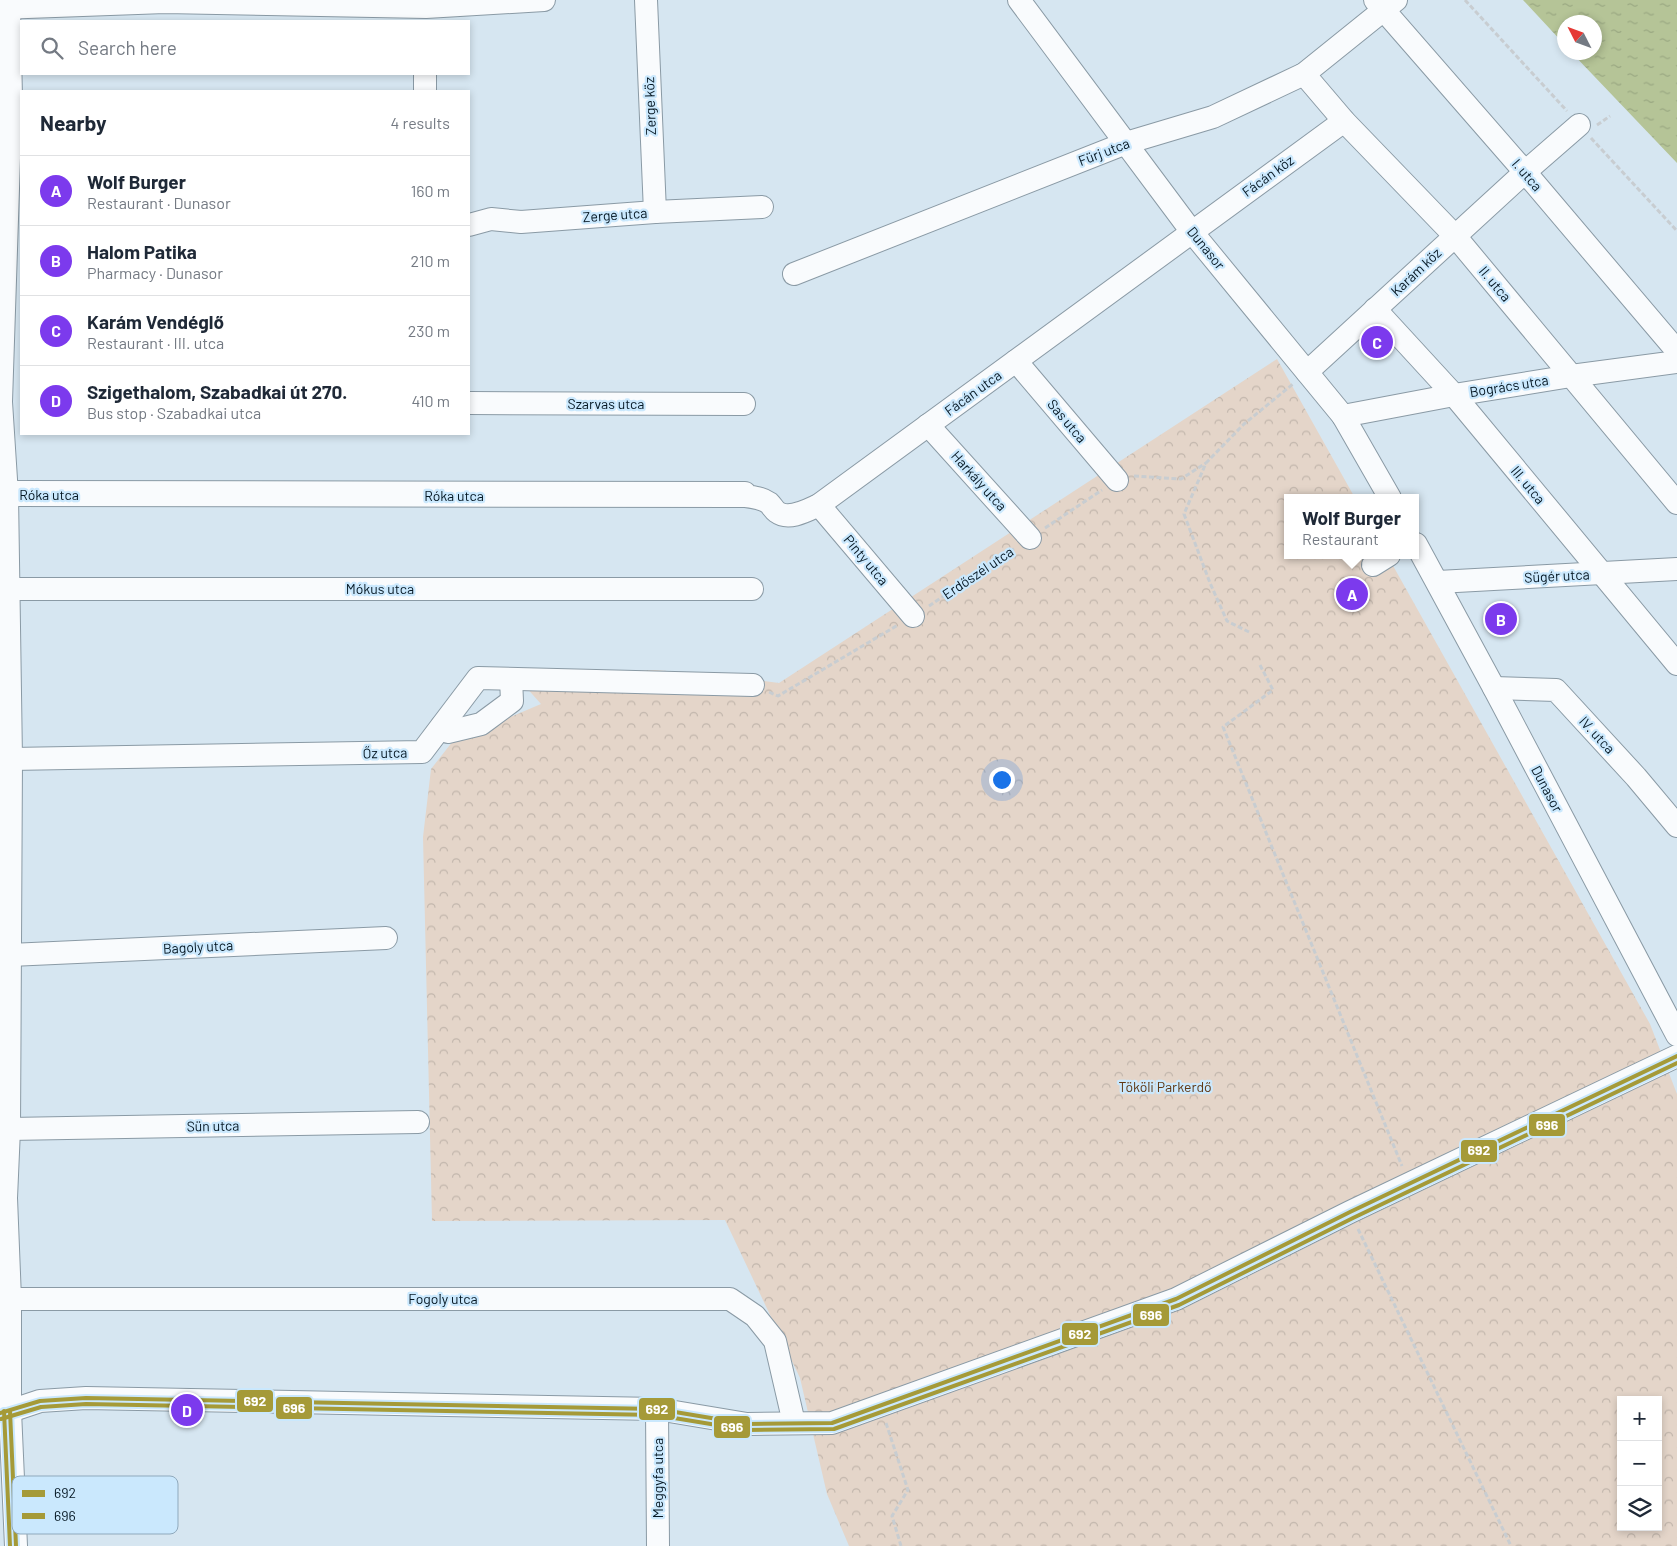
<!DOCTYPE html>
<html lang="en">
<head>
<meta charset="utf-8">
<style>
  body { margin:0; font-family:Barlow,sans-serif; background:#f6f6f7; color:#1f2937 }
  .controls { position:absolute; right:15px; bottom:15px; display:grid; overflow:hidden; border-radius:0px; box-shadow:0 2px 8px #0003 }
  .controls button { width:45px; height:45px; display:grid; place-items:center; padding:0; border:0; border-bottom:1px solid #e0e1e3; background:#fff; color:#1f2937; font:25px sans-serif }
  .compass { position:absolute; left:1557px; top:15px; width:45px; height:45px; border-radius:50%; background:#fff; box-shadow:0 2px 8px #0003; rotate:312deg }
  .you { position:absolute; left:1001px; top:779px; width:18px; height:18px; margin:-12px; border:4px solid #fff; border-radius:50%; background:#1a73e8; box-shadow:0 0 0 8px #1a73e833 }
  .badge { display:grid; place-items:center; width:32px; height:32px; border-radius:50%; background:#7c3aed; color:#fff; font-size:16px; font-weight:700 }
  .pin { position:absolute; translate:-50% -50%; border:2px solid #fff; box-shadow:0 1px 5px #0006 }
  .popup { position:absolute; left:1284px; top:494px; width:135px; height:65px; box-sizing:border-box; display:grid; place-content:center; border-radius:0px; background:#fff; filter:drop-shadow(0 1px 4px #0005); font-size:16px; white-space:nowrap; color:#747a83 }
  .popup b { font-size:19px; color:#1f2937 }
  .popup::after { content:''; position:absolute; left:50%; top:100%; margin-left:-10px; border:10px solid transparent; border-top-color:#fff }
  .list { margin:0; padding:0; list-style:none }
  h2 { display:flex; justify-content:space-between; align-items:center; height:65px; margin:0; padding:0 20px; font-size:21px }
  h2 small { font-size:16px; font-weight:400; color:#747a83 }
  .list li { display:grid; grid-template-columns:32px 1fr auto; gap:15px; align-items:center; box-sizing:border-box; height:70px; padding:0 20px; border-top:1px solid #e0e1e3 }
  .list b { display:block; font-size:19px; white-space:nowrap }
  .list p { margin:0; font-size:16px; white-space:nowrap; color:#747a83 }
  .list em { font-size:16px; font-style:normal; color:#747a83 }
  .icon { flex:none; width:28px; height:28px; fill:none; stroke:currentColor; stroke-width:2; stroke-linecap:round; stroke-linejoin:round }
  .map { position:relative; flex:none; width:1677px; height:1546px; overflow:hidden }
  .search { position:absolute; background:#fff; box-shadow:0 2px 8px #0003; left:20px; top:20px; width:450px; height:55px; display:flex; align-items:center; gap:12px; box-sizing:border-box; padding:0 18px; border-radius:0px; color:#747a83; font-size:19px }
  .panel { position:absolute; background:#fff; box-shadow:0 2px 8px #0003; left:20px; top:90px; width:450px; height:345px; border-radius:0px }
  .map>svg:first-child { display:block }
  .forest { fill:url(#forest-crowns); fill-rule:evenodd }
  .water { fill:url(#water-ripples) }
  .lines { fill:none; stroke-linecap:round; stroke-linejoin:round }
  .minor-casing { stroke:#8a9aa5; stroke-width:24 }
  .path { stroke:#c8cdd1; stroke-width:3; stroke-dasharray:5 2.5; stroke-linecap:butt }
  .minor { stroke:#f9fbfd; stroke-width:22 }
  .bus-1-casing { stroke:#cae8fd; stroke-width:8 }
  .bus-2-casing { stroke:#cae8fd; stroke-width:8 }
  .bus-1 { stroke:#a59a38; stroke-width:4 }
  .bus-2 { stroke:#a59a38; stroke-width:4 }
  .labels { text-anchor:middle; stroke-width:4.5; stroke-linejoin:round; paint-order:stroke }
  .street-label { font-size:14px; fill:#051723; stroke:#cae8fd }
  .park-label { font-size:14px; fill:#603814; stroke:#cae8fd }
  .key { fill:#cae8fd; stroke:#8fa9bc; stroke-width:1 }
  .key-label { font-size:14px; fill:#051723 }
  .line-badge { stroke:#cae8fd; stroke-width:2 }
  .badge-label { font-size:14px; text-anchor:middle; font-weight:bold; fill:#fff }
</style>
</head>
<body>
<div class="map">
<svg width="1677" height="1546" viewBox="0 0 1677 1546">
  <defs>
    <pattern id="forest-crowns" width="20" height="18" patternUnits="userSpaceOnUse" patternTransform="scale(1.25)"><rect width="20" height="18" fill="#e4d5c9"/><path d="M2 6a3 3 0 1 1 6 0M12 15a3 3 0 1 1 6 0" fill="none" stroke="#c2b6ac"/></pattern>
    <pattern id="water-ripples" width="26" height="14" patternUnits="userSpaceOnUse" patternTransform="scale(1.25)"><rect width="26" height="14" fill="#b5c497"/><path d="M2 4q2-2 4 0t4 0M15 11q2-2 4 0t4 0" fill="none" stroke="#9aa882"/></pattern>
  </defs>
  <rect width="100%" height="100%" fill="#d6e6f1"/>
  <path class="forest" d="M 1277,359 L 1355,498 L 1288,498 L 1288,555 L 1387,555 L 1650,1024 L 1677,1094 L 1677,1546 L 849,1546 L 827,1494 L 800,1378 L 725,1220 L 432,1221 L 423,837 L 431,769 L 453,741 L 541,704 L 516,676 L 655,670 L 718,675 L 779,683 ZM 1621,1400 L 1658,1400 L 1658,1527 L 1621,1527 Z"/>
  <polygon class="water" points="1523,0 1677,0 1677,163 1572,53 1594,52 1594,22 1564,22 1564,44"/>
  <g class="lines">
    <g class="minor-casing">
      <g id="minor">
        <polyline points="646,0 655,212"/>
        <polyline points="1019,0 1192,232 1343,416 1390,498"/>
        <polyline points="1375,0 1525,172 1677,351"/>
        <polyline points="0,8 165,2 426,7 544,0"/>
        <polyline points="9,8 11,97 1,402 7,495 11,759 9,1129 6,1198 10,1299 10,1411 16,1546"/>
        <polyline points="1304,74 1344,121 1455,236 1677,503"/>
        <polyline points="425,91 425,74"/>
        <polyline points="469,225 491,219 521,222 655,212 762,207"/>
        <polyline points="794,274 1126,143 1213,117 1304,74 1396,0"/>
        <polyline points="1375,309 1454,395 1677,664"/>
        <polyline points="1016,361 1117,480"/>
        <polyline points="1307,372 1525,172 1579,125"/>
        <polyline points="469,403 744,404"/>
        <polyline points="1343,416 1454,395 1571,376 1677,362"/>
        <polyline points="928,425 1030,538"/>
        <path d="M 745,496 L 745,493 L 7,492 L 7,495 L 745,496 C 753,497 762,498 769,503 C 772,506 774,510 777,512 C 789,521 808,510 819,505 L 1344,121"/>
        <polyline points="819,505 913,616"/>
        <polyline points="1416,544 1494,688 1677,1035"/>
        <polyline points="1373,565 1389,555"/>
        <polyline points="1438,582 1677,569"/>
        <polyline points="8,589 752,589"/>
        <polyline points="1494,688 1556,690 1636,777 1677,826"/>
        <polyline points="442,726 448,732 481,724 512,701 511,679"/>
        <polyline points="11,759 422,752 478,678 753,685"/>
        <polyline points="10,955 386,938"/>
        <polyline points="9,1129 418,1122"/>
        <polyline points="10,1299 730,1299 755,1316 775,1341 794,1423"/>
        <polyline points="657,1409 658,1546"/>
        <polyline points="0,1413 10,1411 40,1401 86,1398 657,1409 747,1424 832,1423 1176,1299 1350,1212 1677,1056"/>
      </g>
    </g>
    <g class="path">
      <polyline points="1465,0 1567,111"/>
      <polyline points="1597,125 1610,116"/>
      <polyline points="1591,138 1677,231"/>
      <polyline points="1134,476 1181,479 1206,463"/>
      <polyline points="1045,528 1102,490"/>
      <polyline points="929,606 1015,548"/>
      <polyline points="1249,632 1227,621 1210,583 1184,514 1206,463 1244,424 1293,384"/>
      <polyline points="1260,665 1273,690 1223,727 1402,1166"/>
      <polyline points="769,692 778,696 898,625"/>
      <polyline points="1358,1229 1511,1546"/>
      <polyline points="886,1423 908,1490 892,1516 901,1546"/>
    </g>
    <use href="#minor" class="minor"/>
    <g class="bus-1-casing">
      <g id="bus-1">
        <polyline points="10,1411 16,1546"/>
        <polyline points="0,1413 40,1401 86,1398 657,1409 747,1424 832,1423 1176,1299 1350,1212 1677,1056"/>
      </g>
    </g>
    <g class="bus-2-casing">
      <g id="bus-2">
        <polyline points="4,1411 10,1546"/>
        <polyline points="1,1419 41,1407 86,1404 656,1415 747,1430 834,1429 1179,1305 1353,1218 1677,1063"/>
      </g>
    </g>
    <use href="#bus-1" class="bus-1"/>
    <use href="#bus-2" class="bus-2"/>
  </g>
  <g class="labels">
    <g class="street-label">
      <text transform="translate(650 106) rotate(-92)" y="5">Zerge köz</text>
      <text transform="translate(1104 152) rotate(-21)" y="5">Fürj utca</text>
      <text transform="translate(1527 175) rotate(49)" y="5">I. utca</text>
      <text transform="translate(1268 176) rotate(-36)" y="5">Fácán köz</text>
      <text transform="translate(615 215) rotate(-4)" y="5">Zerge utca</text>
      <text transform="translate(1206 248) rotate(51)" y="5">Dunasor</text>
      <text transform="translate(1416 272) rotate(-43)" y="5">Karám köz</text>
      <text transform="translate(1495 284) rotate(50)" y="5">II. utca</text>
      <text transform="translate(1509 386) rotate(-9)" y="5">Bogrács utca</text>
      <text transform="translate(973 393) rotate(-36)" y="5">Fácán utca</text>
      <text x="606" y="409">Szarvas utca</text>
      <text transform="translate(1067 421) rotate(50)" y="5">Sas utca</text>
      <text transform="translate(979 481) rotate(48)" y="5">Harkály utca</text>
      <text transform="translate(1528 485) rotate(50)" y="5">III. utca</text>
      <text x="49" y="500">Róka utca</text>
      <text x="454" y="501">Róka utca</text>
      <text transform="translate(866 560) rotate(50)" y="5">Pinty utca</text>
      <text transform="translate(978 573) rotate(-34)" y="5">Erdőszél utca</text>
      <text transform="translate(1557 576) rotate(-3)" y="5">Sügér utca</text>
      <text x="380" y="594">Mókus utca</text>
      <text transform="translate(1597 735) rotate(47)" y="5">IV. utca</text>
      <text transform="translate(385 753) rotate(-1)" y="5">Őz utca</text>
      <text transform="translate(1547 789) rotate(62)" y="5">Dunasor</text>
      <text transform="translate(198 947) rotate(-3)" y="5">Bagoly utca</text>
      <text transform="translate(213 1126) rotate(-1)" y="5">Sün utca</text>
      <text x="443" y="1304">Fogoly utca</text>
      <text transform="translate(658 1478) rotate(-90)" y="5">Meggyfa utca</text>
    </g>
    <g class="park-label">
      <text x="1165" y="1092">Tököli Parkerdő</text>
    </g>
  </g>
  <rect x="12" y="1476" width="166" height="58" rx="8" class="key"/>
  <rect x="22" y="1490" width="23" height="7" fill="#a59a38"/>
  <rect x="22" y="1513" width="23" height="6" fill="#a59a38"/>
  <g class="key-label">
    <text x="54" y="1498">692</text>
    <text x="54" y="1521">696</text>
  </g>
  <g class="line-badge">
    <rect x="1528" y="1113" width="38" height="24" rx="5" fill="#a59a38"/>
    <rect x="1460" y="1139" width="38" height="24" rx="5" fill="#a59a38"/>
    <rect x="1132" y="1303" width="38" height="24" rx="5" fill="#a59a38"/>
    <rect x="1061" y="1322" width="38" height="24" rx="5" fill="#a59a38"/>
    <rect x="236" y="1389" width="38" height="24" rx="5" fill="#a59a38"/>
    <rect x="275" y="1396" width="38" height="24" rx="5" fill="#a59a38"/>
    <rect x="638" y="1397" width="38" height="24" rx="5" fill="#a59a38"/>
    <rect x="713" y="1415" width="38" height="24" rx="5" fill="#a59a38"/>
  </g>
  <g class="badge-label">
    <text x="1547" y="1130">696</text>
    <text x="1479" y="1155">692</text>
    <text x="1151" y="1320">696</text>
    <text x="1080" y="1339">692</text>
    <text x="255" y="1406">692</text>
    <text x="294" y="1413">696</text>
    <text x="657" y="1414">692</text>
    <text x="732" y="1432">696</text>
  </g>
</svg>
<div class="controls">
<button>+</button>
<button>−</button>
<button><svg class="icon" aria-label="layers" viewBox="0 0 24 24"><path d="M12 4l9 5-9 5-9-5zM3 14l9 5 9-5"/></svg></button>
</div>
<svg class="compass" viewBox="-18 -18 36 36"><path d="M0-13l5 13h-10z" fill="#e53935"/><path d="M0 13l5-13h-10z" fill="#747a83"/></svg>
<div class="you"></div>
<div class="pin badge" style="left:1352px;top:594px">A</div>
<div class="popup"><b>Wolf Burger</b>Restaurant</div>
<div class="pin badge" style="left:1501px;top:619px">B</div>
<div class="pin badge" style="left:1377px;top:342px">C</div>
<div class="pin badge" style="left:187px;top:1410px">D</div>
<div class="search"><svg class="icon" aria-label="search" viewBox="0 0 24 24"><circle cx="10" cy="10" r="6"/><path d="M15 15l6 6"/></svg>Search here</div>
<section class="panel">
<h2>Nearby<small>4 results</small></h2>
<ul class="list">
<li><span class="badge">A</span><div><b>Wolf Burger</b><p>Restaurant · Dunasor</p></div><em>160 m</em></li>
<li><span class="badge">B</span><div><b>Halom Patika</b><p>Pharmacy · Dunasor</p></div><em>210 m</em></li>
<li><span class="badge">C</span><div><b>Karám Vendéglő</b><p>Restaurant · III. utca</p></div><em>230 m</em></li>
<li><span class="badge">D</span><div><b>Szigethalom, Szabadkai út 270.</b><p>Bus stop · Szabadkai utca</p></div><em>410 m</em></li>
</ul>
</section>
</div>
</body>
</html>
